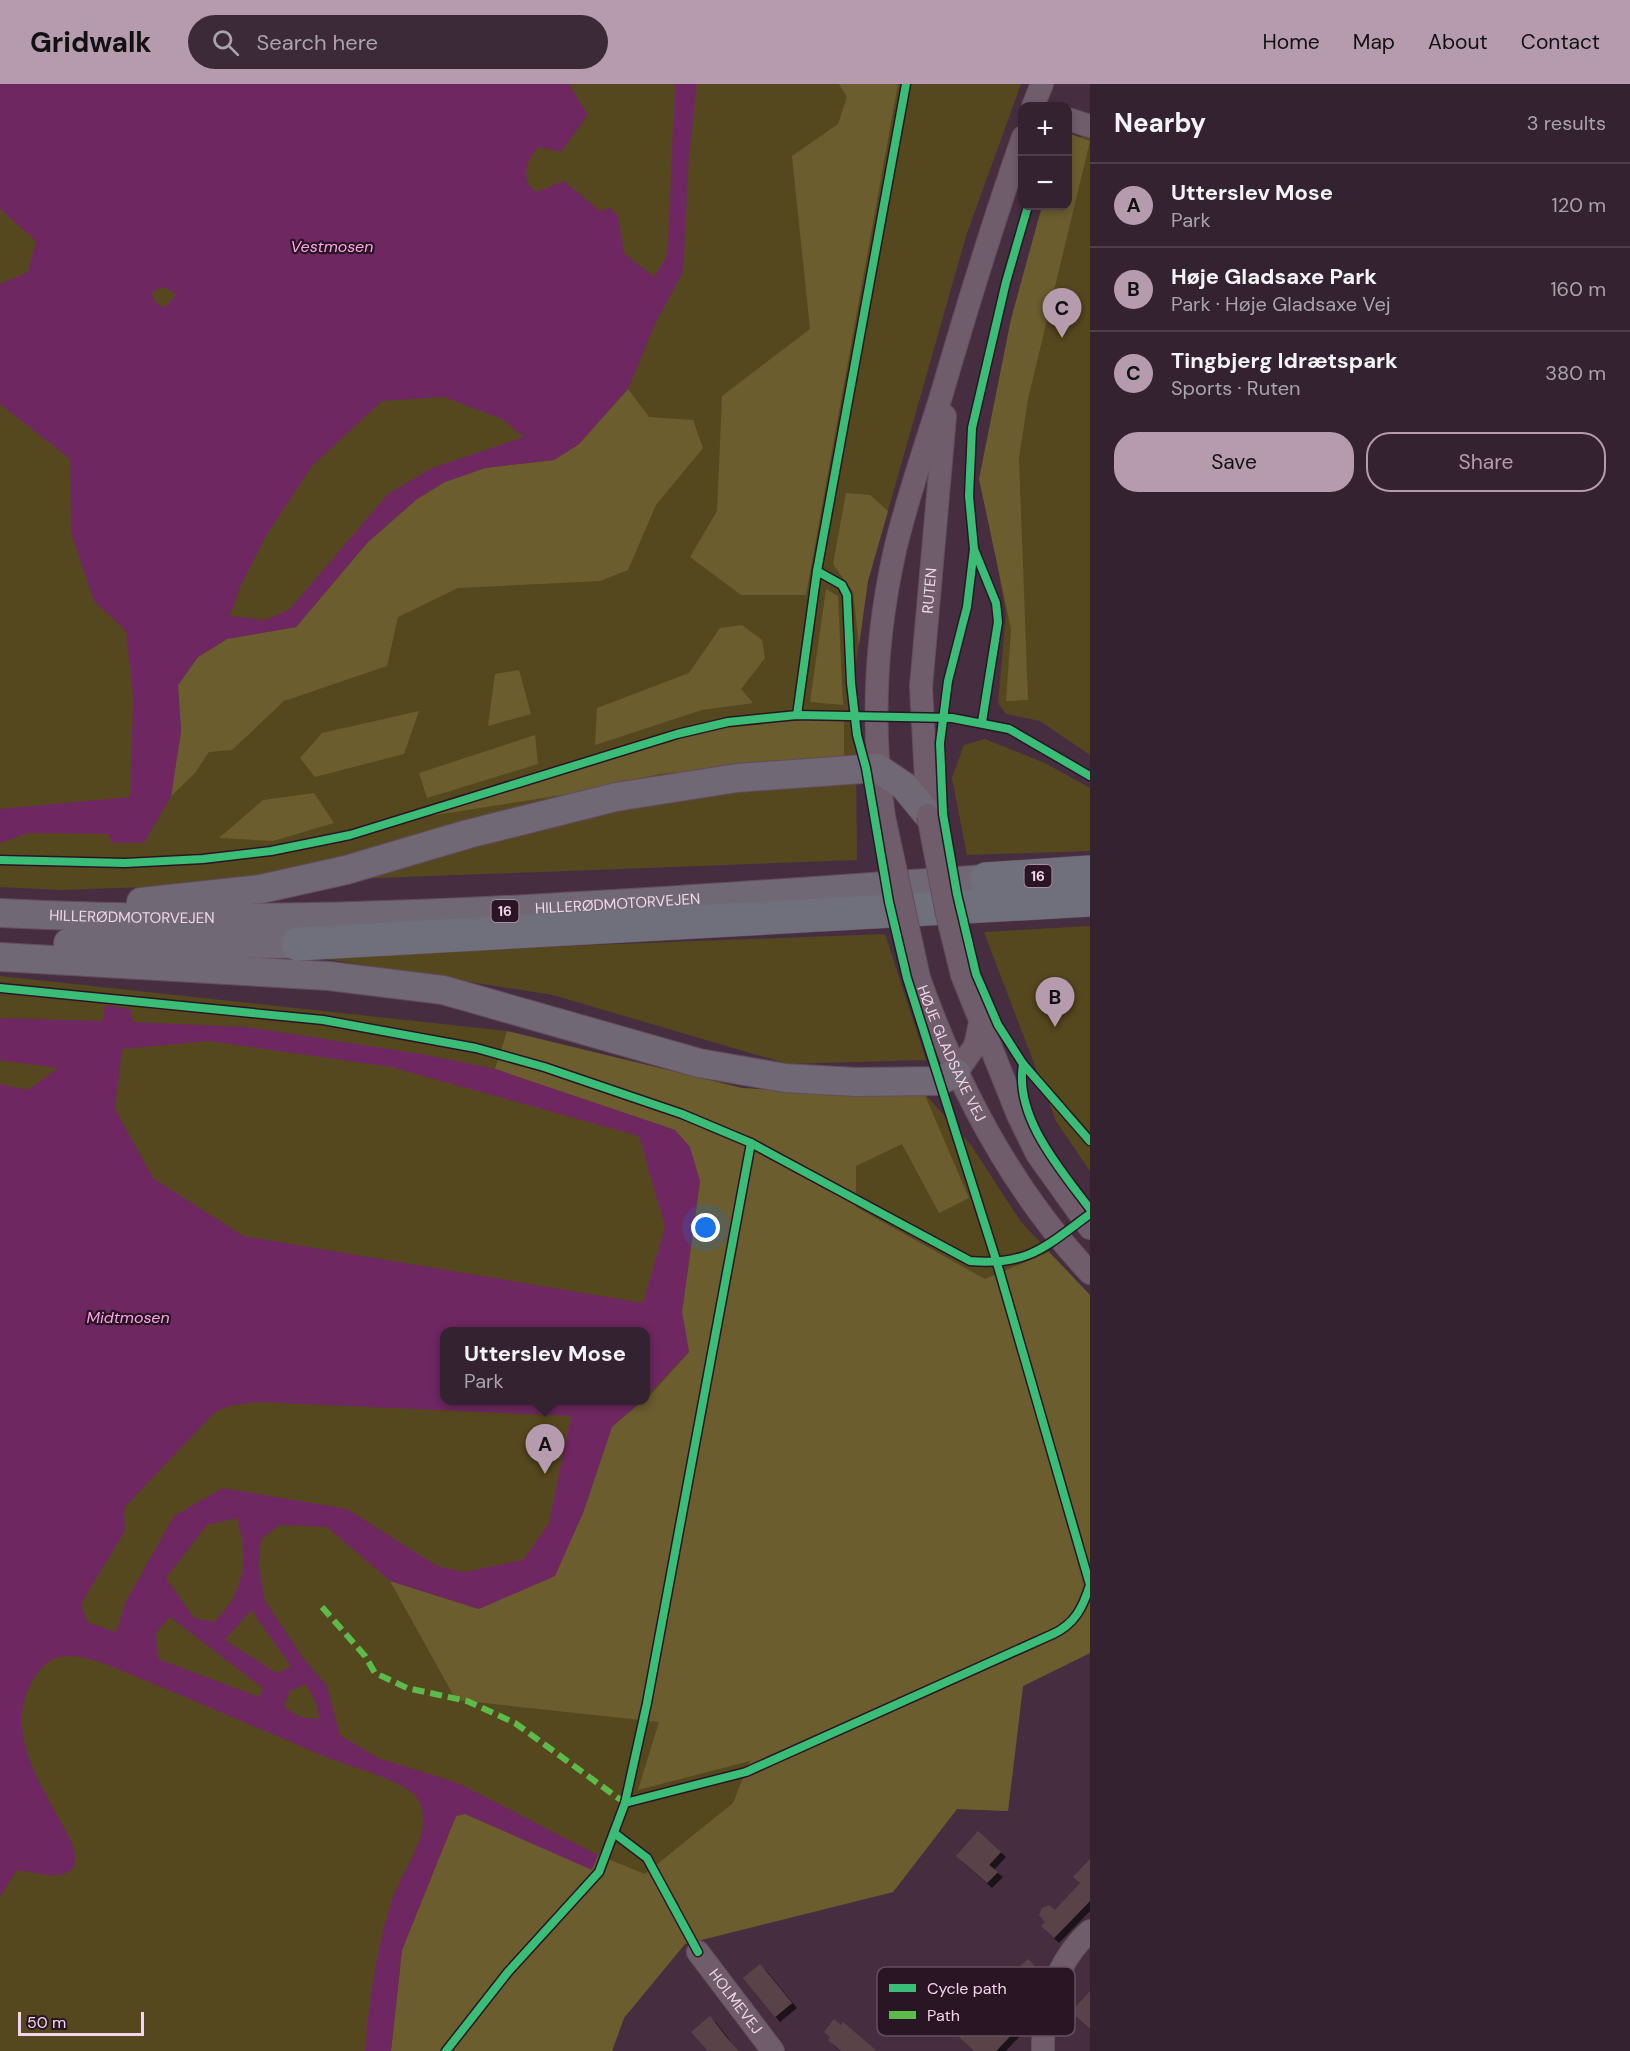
<!DOCTYPE html>
<html lang="en">
<head>
<meta charset="utf-8">
<style>
  body { margin:0; font-family:"DM Sans",sans-serif; background:#3c2a38; color:#f1f3f6 }
  .controls { position:absolute; right:18px; top:18px; display:grid; overflow:hidden; border-radius:12px; box-shadow:0 3px 9px #0003 }
  .controls button { width:54px; height:54px; display:grid; place-items:center; padding:0; border:0; border-bottom:2px solid #4e3f4c; background:#342230; color:#f1f3f6; font:30px sans-serif }
  .scale { position:absolute; left:18px; bottom:15px; width:126px; box-sizing:border-box; padding-left:6px; border:3px solid #f3d6eb; border-top:0; font-size:16px; line-height:21px; white-space:nowrap; color:#f3d6eb; -webkit-text-stroke:4px #2a1525; paint-order:stroke }
  .you { position:absolute; left:706px; top:1144px; width:21px; height:21px; margin:-15px; border:4px solid #fff; border-radius:50%; background:#1a73e8; box-shadow:0 0 0 9px #1a73e833 }
  .badge { display:grid; place-items:center; width:39px; height:39px; border-radius:50%; background:#b69baf; color:#111; font-size:20px; font-weight:700 }
  .pin { position:absolute; translate:-50% -50px; filter:drop-shadow(0 2px 3px #0008) }
  .pin::after { content:''; position:absolute; top:32px; width:21px; height:18px; background:inherit; clip-path:polygon(0 0,100% 0,50% 100%) }
  .popup { position:absolute; left:440px; top:1243px; width:210px; height:78px; box-sizing:border-box; display:grid; place-content:center; border-radius:12px; background:#342230; filter:drop-shadow(0 2px 4px #0005); font-size:20px; white-space:nowrap; color:#a9a4ab }
  .popup b { font-size:22px; color:#f1f3f6 }
  .popup::after { content:''; position:absolute; left:50%; top:100%; margin-left:-12px; border:12px solid transparent; border-top-color:#342230 }
  .list { margin:0; padding:0; list-style:none }
  h2 { display:flex; justify-content:space-between; align-items:center; height:78px; margin:0; padding:0 24px; font-size:26px }
  h2 small { font-size:20px; font-weight:400; color:#a9a4ab }
  .list li { display:grid; grid-template-columns:39px 1fr auto; gap:18px; align-items:center; box-sizing:border-box; height:84px; padding:0 24px; border-top:2px solid #4e3f4c }
  .list b { display:block; font-size:22px; white-space:nowrap }
  .list p { margin:0; font-size:20px; white-space:nowrap; color:#a9a4ab }
  .list em { font-size:20px; font-style:normal; color:#a9a4ab }
  .actions { display:flex; gap:12px; padding:18px 24px }
  .actions a { flex:1; padding:14px 0; border:2px solid #b69baf; border-radius:24px; text-align:center; font-size:21px; color:#b69baf }
  .actions .main { background:#b69baf; color:#111 }
  .icon { flex:none; width:33px; height:33px; fill:none; stroke:currentColor; stroke-width:2; stroke-linecap:round; stroke-linejoin:round }
  .map { position:relative; flex:none; width:1090px; height:1967px; overflow:hidden }
  header { display:flex; align-items:center; gap:36px; box-sizing:border-box; height:84px; padding:0 30px; background:#b69baf; color:#111 }
  header strong { font-size:28px }
  nav { display:flex; gap:33px; margin-inline-start:auto; font-size:21px }
  .search { width:420px; height:54px; background:#3c2a38; display:flex; align-items:center; gap:15px; box-sizing:border-box; padding:0 21px; border-radius:33px; color:#a9a4ab; font-size:22px }
  main { display:flex }
  aside { flex:1; background:#342230 }
  .map>svg:first-child { display:block }
  .green { fill:#56481e; fill-rule:evenodd }
  .forest { fill:#6b5d2e }
  .water { fill:#6f2761; fill-rule:evenodd }
  .building { fill:#5a4348; filter:url(#shadow) }
  .lines { fill:none; stroke-linecap:round; stroke-linejoin:round }
  .minor-casing { stroke:#624c5d; stroke-width:24 }
  .major-casing { stroke:#624c5d; stroke-width:30 }
  .highway-casing { stroke:#624c5d; stroke-width:34 }
  .minor { stroke:#705d6b; stroke-width:22 }
  .major { stroke:#706875; stroke-width:28 }
  .highway { stroke:#706f7c; stroke-width:33 }
  .minor-bridge-casing { stroke:#624c5d; stroke-width:24; stroke-linecap:butt }
  .minor-bridge { stroke:#705d6b; stroke-width:22 }
  .quiet { stroke:#5cbc4b; stroke-width:6; stroke-dasharray:12 6; stroke-linecap:butt }
  .cycleway-casing { stroke:#2a1525; stroke-width:11 }
  .cycleway { stroke:#3abd76; stroke-width:8 }
  .labels { text-anchor:middle; stroke-width:4.5; stroke-linejoin:round; paint-order:stroke }
  .shield { fill:#2a1525; stroke:#b79cb0; stroke-width:1.5 }
  .shield-label { font-size:14px; font-weight:bold; fill:#f3d6eb }
  .street-label { font-size:15px; fill:#f3d6eb; stroke:#2a1525 }
  .water-label { font-size:16px; font-style:italic; fill:#fba5e5; stroke:#2a1525 }
  .key { fill:#2a1525; stroke:#664f60; stroke-width:1.5 }
  .key-label { font-size:16px; fill:#f3d6eb }
</style>
</head>
<body>
<header>
<strong>Gridwalk</strong>
<div class="search"><svg class="icon" aria-label="search" viewBox="0 0 24 24"><circle cx="10" cy="10" r="6"/><path d="M15 15l6 6"/></svg>Search here</div>
<nav><a>Home</a><a>Map</a><a>About</a><a>Contact</a></nav>
</header>
<main>
<div class="map">
<svg width="1090" height="1967" viewBox="0 0 1090 1967">
  <defs>
    <filter id="shadow"><feDropShadow dx="5" dy="5" stdDeviation="0" flood-color="#0009"/></filter>
  </defs>
  <rect width="100%" height="100%" fill="#462e40"/>
  <g class="green">
    <polygon points="0,0 1021,0 966,152 868,497 855,586 857,776 61,806 0,803"/>
    <polygon points="1090,31 1090,671 1040,637 1006,630 998,619 1006,530 995,467 1068,122 1077,63"/>
    <polygon points="985,655 1045,679 1090,704 1090,767 967,771 952,694 964,661"/>
    <polygon points="1090,842 1090,1087 1056,1037 984,848"/>
    <polygon points="885,850 926,976 788,980 553,911 307,872"/>
    <path d="M 0,892 L 507,947 L 742,1004 L 817,1009 L 924,1009 L 971,1061 L 1021,1138 L 1090,1211 L 1090,1569 L 1023,1602 L 1008,1727 L 957,1725 L 893,1808 L 685,1860 L 624,1934 L 612,1967 L 0,1967 ZM 444,1248 L 646,1248 L 646,1316 L 444,1316 Z"/>
  </g>
  <g class="forest">
    <polygon points="839,0 898,0 806,511 741,511 690,473 717,427 722,312 810,245 792,72 838,40 847,13"/>
    <polygon points="1068,49 1090,57 1028,315 1019,374 1028,616 1006,617 1011,545 979,395 1011,235 1042,122 1068,122"/>
    <polygon points="628,305 649,333 693,336 703,364 656,421 628,486 600,497 458,504 398,533 387,582 284,617 232,666 209,668 195,689 171,712 181,647 178,601 198,573 227,555 296,543 368,458 417,415 445,398 485,384 554,376 579,360"/>
    <polygon points="846,409 870,411 888,427 868,497 859,561 853,508 833,480"/>
    <polygon points="826,505 838,512 843,621 810,618"/>
    <polygon points="742,541 762,556 765,574 741,605 753,619 702,626 595,661 597,624 689,589 720,544"/>
    <polygon points="519,586 531,630 488,642 495,590"/>
    <polygon points="419,627 404,670 315,693 300,674 322,649"/>
    <polygon points="797,635 844,637 844,673 660,690 569,710 416,734 666,657 728,642"/>
    <polygon points="535,651 538,680 427,714 419,689"/>
    <polygon points="314,709 334,739 273,757 219,754 263,716"/>
    <polygon points="507,947 742,1004 817,1009 924,1009 969,1114 939,1129 902,1060 856,1082 856,1123 985,1195 1049,1168 1090,1211 1090,1569 1023,1602 1008,1727 957,1725 893,1808 685,1860 624,1934 612,1967 391,1967 402,1866 456,1732 465,1730 592,1785 598,1771 645,1790 733,1719 750,1677 638,1706 659,1638 456,1616 390,1497 479,1525 583,1429 612,1342 642,1317 646,1316 689,1268 682,1228 700,1097 675,1046 495,985"/>
  </g>
  <g class="water">
    <path d="M 0,0 L 569,0 L 588,31 L 561,68 L 539,63 C 526,77 519,95 536,108 L 564,97 L 600,127 L 610,124 L 618,132 L 624,169 L 654,193 L 666,174 L 668,158 L 675,0 L 697,0 L 689,72 L 683,188 L 655,240 L 628,305 L 579,360 L 554,376 L 485,384 L 445,398 L 417,415 L 368,458 L 296,543 L 227,555 L 198,573 L 178,601 L 181,647 L 171,712 L 144,759 L 112,759 L 108,750 L 29,749 L 0,759 L 0,725 L 130,713 L 133,613 L 126,547 L 94,517 L 71,449 L 70,375 L 0,320 L 0,200 L 28,188 L 36,157 L 0,125 ZM 163,203 L 176,210 L 165,224 L 154,217 L 152,208 ZM 444,313 L 502,335 L 524,353 L 432,384 L 388,410 L 289,526 L 265,536 L 230,532 L 240,503 L 266,452 L 312,382 L 382,317 Z"/>
    <path d="M 105,921 L 130,925 L 133,938 L 247,943 L 426,971 L 495,985 L 675,1046 L 690,1063 L 700,1097 L 682,1228 L 689,1268 L 646,1313 L 646,1248 L 444,1248 L 444,1316 L 642,1317 L 612,1343 L 583,1429 L 555,1492 L 479,1525 L 390,1497 L 327,1443 L 280,1441 L 261,1455 L 259,1481 L 265,1517 L 303,1574 L 327,1602 L 340,1651 L 378,1674 L 458,1699 L 598,1771 L 592,1786 L 465,1730 L 456,1732 L 402,1866 L 391,1967 L 365,1967 C 369,1917 376,1867 391,1819 C 399,1792 423,1764 423,1735 C 423,1724 419,1713 410,1707 C 384,1690 350,1683 321,1671 C 249,1640 176,1609 103,1579 C 73,1571 54,1564 34,1594 C 3,1644 38,1696 62,1740 C 70,1755 78,1766 74,1783 C 58,1801 34,1785 16,1787 L 0,1813 L 0,1000 L 28,1006 L 58,984 L 0,976 L 0,934 L 103,937 ZM 209,957 L 391,983 L 639,1052 L 665,1143 L 643,1219 L 243,1152 L 153,1094 L 115,1025 L 122,965 ZM 257,1318 L 571,1332 L 549,1439 L 523,1476 L 464,1488 L 437,1482 L 347,1425 L 223,1404 L 174,1432 L 126,1517 L 116,1548 L 87,1538 L 81,1520 L 125,1447 L 124,1424 L 214,1329 L 229,1322 ZM 237,1434 C 249,1474 245,1509 214,1538 L 194,1534 L 166,1494 L 207,1441 ZM 251,1526 L 291,1582 L 277,1589 L 225,1556 ZM 170,1533 L 263,1604 L 259,1613 L 158,1575 L 156,1549 ZM 306,1600 L 316,1619 L 319,1635 L 300,1633 L 284,1623 L 290,1607 Z"/>
  </g>
  <g class="building">
    <polygon points="978,1747 1001,1768 989,1781 998,1788 987,1799 956,1772"/>
    <polygon points="1090,1775 1090,1817 1054,1854 1041,1842 1045,1838 1039,1831 1042,1824 1049,1821 1055,1826 1080,1799 1073,1793"/>
    <polygon points="1028,1875 1040,1887 1033,1894 1037,1898 1030,1906 1031,1914 1022,1923 1027,1928 1017,1939 1020,1942 996,1967 974,1967 958,1952 972,1937 975,1941 995,1920 993,1918 1005,1906 999,1901"/>
    <polygon points="760,1880 792,1919 775,1933 743,1894"/>
    <polygon points="1090,1907 1090,1945 1071,1928"/>
    <polygon points="710,1932 727,1954 739,1967 708,1967 691,1948"/>
    <polygon points="834,1935 841,1941 843,1938 877,1967 841,1967 828,1956 830,1953 824,1948"/>
  </g>
  <g class="lines">
    <g class="minor-casing">
      <g id="minor">
        <polyline points="1033,22 1042,0"/>
        <polyline points="1068,35 1090,42"/>
        <path id="s1" d="M 928,731 L 921,603 L 945,332"/>
        <path d="M 884,733 C 871,644 875,555 895,466 C 907,414 926,361 942,309 C 967,223 993,138 1023,53"/>
        <polyline points="962,891 1018,1031 1037,1070 1090,1144"/>
        <path id="s2" d="M 919,894 C 957,1001 1011,1105 1090,1189"/>
        <polyline points="956,989 975,962 980,939"/>
        <path id="s3" d="M 698,1868 L 773,1967"/>
        <path d="M 1043,1967 C 1042,1924 1057,1876 1090,1847"/>
      </g>
    </g>
    <g class="major-casing">
      <g id="major">
        <polyline points="141,818 261,805 346,786 468,750 616,713 737,694 877,684 904,702 928,731"/>
        <path id="s4" d="M 0,829 C 329,846 658,817 986,795"/>
        <polyline points="68,859 298,860"/>
        <polyline points="0,873 329,892 443,906 699,979 785,994 856,998 939,997 956,989"/>
      </g>
    </g>
    <g class="highway-casing">
      <g id="highway">
        <polyline points="986,795 1090,788"/>
        <polyline points="298,860 1090,816"/>
      </g>
    </g>
    <use href="#minor" class="minor"/>
    <use href="#major" class="major"/>
    <use href="#highway" class="highway"/>
    <g class="minor-bridge-casing">
      <g id="minor-bridge">
        <polyline points="928,731 947,830 962,891"/>
        <polyline points="884,733 919,894"/>
      </g>
    </g>
    <use href="#minor-bridge" class="minor-bridge"/>
    <polyline class="quiet" points="322,1523 365,1572 375,1589 407,1604 467,1617 515,1639 625,1719"/>
    <g class="cycleway-casing">
      <g id="cycleway">
        <polyline points="974,465 967,523 948,597 940,659 943,730 957,810 976,890 998,941 1023,980 1090,1057"/>
        <polyline points="817,487 842,501 847,511 851,599 857,651 866,684 889,818 907,894 997,1179 1090,1501"/>
        <polyline points="797,631 817,487 906,0"/>
        <polyline points="982,638 998,538 996,519 974,465 969,412 972,344 1006,198 1028,122"/>
        <polyline points="0,776 125,779 203,775 271,767 350,751 677,650 728,638 797,631 952,634 1009,645 1090,692"/>
        <path d="M 0,904 L 323,936 L 476,964 L 544,983 L 682,1030 L 751,1059 L 970,1177 C 1028,1182 1045,1163 1090,1130"/>
        <path d="M 1023,980 C 1014,1033 1060,1085 1090,1125"/>
        <path d="M 625,1719 L 746,1688 L 1053,1550 C 1075,1540 1083,1523 1090,1501"/>
        <polyline points="614,1749 647,1774 698,1868"/>
        <polyline points="446,1967 508,1888 599,1788 625,1719 647,1619 751,1059"/>
      </g>
    </g>
    <use href="#cycleway" class="cycleway"/>
  </g>
  <g class="labels">
    <g class="shield">
      <rect x="1024.5" y="781" width="27" height="22" rx="4.5"/>
      <rect x="491.5" y="816" width="27" height="22" rx="4.5"/>
    </g>
    <g class="shield-label">
      <text x="1038" y="797">16</text>
      <text x="505" y="832">16</text>
    </g>
    <g class="street-label">
      <text dy="5" stroke="none"><textPath href="#s1" startOffset="225">RUTEN</textPath></text>
      <text dy="5" stroke="none"><textPath href="#s4" startOffset="618">HILLERØDMOTORVEJEN</textPath></text>
      <text dy="5" stroke="none"><textPath href="#s4" startOffset="132">HILLERØDMOTORVEJEN</textPath></text>
      <text dy="5" stroke="none"><textPath href="#s2" startOffset="82">HØJE GLADSAXE VEJ</textPath></text>
      <text dy="5" stroke="none"><textPath href="#s3" startOffset="62">HOLMEVEJ</textPath></text>
    </g>
    <g class="water-label">
      <text x="332" y="168">Vestmosen</text>
      <text x="128" y="1239">Midtmosen</text>
    </g>
  </g>
  <rect x="877" y="1883" width="198" height="69" rx="9" class="key"/>
  <rect x="889" y="1900" width="27" height="8" fill="#3abd76"/>
  <rect x="889" y="1927" width="27" height="8" fill="#5cbc4b"/>
  <g class="key-label">
    <text x="927" y="1910">Cycle path</text>
    <text x="927" y="1937">Path</text>
  </g>
</svg>
<div class="controls">
<button>+</button>
<button>−</button>
</div>
<div class="scale">50 m</div>
<div class="you"></div>
<div class="pin badge" style="left:545px;top:1390px">A</div>
<div class="popup"><b>Utterslev Mose</b>Park</div>
<div class="pin badge" style="left:1055px;top:943px">B</div>
<div class="pin badge" style="left:1062px;top:254px">C</div>
</div>
<aside>
<h2>Nearby<small>3 results</small></h2>
<ul class="list">
<li><span class="badge">A</span><div><b>Utterslev Mose</b><p>Park</p></div><em>120 m</em></li>
<li><span class="badge">B</span><div><b>Høje Gladsaxe Park</b><p>Park · Høje Gladsaxe Vej</p></div><em>160 m</em></li>
<li><span class="badge">C</span><div><b>Tingbjerg Idrætspark</b><p>Sports · Ruten</p></div><em>380 m</em></li>
</ul>
<div class="actions"><a class="main">Save</a><a>Share</a></div>
</aside>
</main>
</body>
</html>
